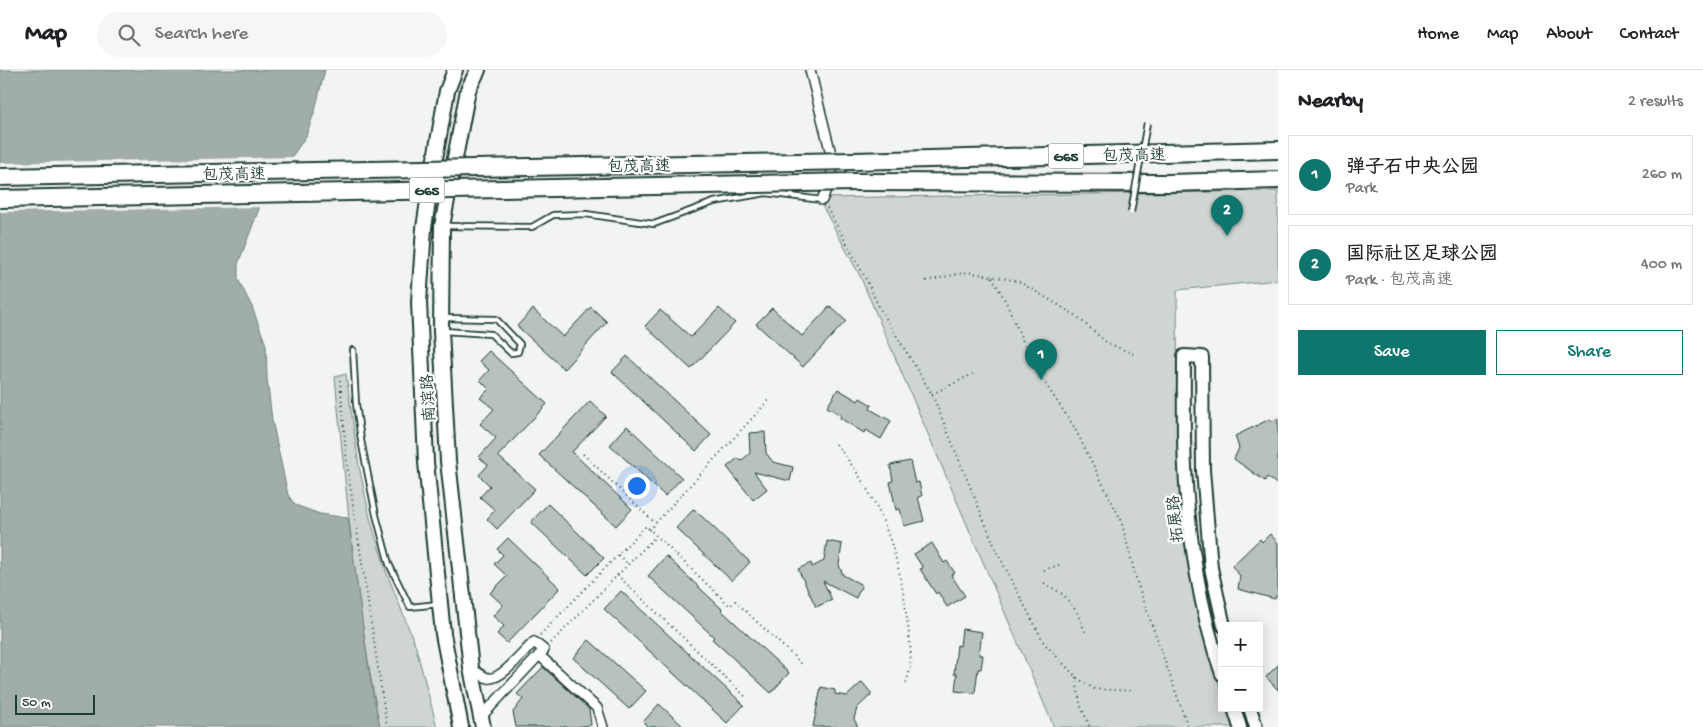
<!DOCTYPE html>
<html lang="en">
<head>
<meta charset="utf-8">
<style>
  body { margin:0; font-family:"Gochi Hand","LXGW WenKai TC",sans-serif; background:#f6f6f6; color:#202124 }
  .controls { position:absolute; right:15px; bottom:15px; display:grid; overflow:hidden; border-radius:0px; box-shadow:0 2px 12px #0003 }
  .controls button { width:45px; height:45px; display:grid; place-items:center; padding:0; border:0; border-bottom:1px solid #e0e0e0; background:#fff; color:#202124; font:25px sans-serif }
  .scale { position:absolute; left:15px; bottom:12px; width:80px; box-sizing:border-box; padding-left:5px; border:2px solid #1f3d34; border-top:0; font-size:14px; line-height:18px; white-space:nowrap; color:#1f3d34; -webkit-text-stroke:4px #fff; paint-order:stroke }
  .you { position:absolute; left:636px; top:415px; width:18px; height:18px; margin:-12px; border:4px solid #fff; border-radius:50%; background:#1a73e8; box-shadow:0 0 0 8px #1a73e833 }
  .badge { display:grid; place-items:center; width:32px; height:32px; border-radius:50%; background:#0f766e; color:#fff; font-size:16px; font-weight:700 }
  .pin { position:absolute; translate:-50% -41px; filter:drop-shadow(0 1px 2px #0008) }
  .pin::after { content:''; position:absolute; top:26px; width:18px; height:15px; background:inherit; clip-path:polygon(0 0,100% 0,50% 100%) }
  .list { margin:0; padding:0; list-style:none }
  h2 { display:flex; justify-content:space-between; align-items:center; height:65px; margin:0; padding:0 20px; font-size:21px }
  h2 small { font-size:16px; font-weight:400; color:#757577 }
  .list li { display:grid; grid-template-columns:32px 1fr auto; gap:15px; align-items:center; box-sizing:border-box; height:80px; margin:0 10px 10px; padding:0 10px; border:1px solid #e0e0e0; border-radius:0px }
  .list b { display:block; font-size:19px; white-space:nowrap }
  .list p { margin:0; font-size:16px; white-space:nowrap; color:#757577 }
  .list em { font-size:16px; font-style:normal; color:#757577 }
  .actions { display:flex; gap:10px; padding:15px 20px }
  .actions a { flex:1; padding:11px 0; border:1px solid #0f766e; border-radius:0px; text-align:center; font-size:18px; color:#0f766e }
  .actions .main { background:#0f766e; color:#fff }
  .icon { flex:none; width:28px; height:28px; fill:none; stroke:currentColor; stroke-width:2; stroke-linecap:round; stroke-linejoin:round }
  .map { position:relative; flex:none; width:1278px; height:657px; overflow:hidden }
  header { display:flex; align-items:center; gap:30px; box-sizing:border-box; height:70px; padding:0 25px; background:#fff; border-bottom:1px solid #e0e0e0 }
  header strong { font-size:24px }
  nav { display:flex; gap:28px; margin-inline-start:auto; font-size:18px }
  .search { width:350px; height:45px; background:#f6f6f6; display:flex; align-items:center; gap:12px; box-sizing:border-box; padding:0 18px; border-radius:28px; color:#757577; font-size:19px }
  main { display:flex }
  aside { flex:1; background:#fff }
  .map>svg:first-child { display:block }
  .green { fill:#ced5d3; stroke:#768984 }
  .water { fill:#a1adaa; stroke:#6d807b }
  .pier { fill:#f2f3f3 }
  .building { fill:#b7c1bd; stroke:#1f3d34 }
  .lines { fill:none; stroke-linecap:round; stroke-linejoin:round }
  .service-casing { stroke:#1f3d34; stroke-width:8 }
  .minor-casing { stroke:#1f3d34; stroke-width:12 }
  .secondary-casing { stroke:#1f3d34; stroke-width:16 }
  .primary-casing { stroke:#1f3d34; stroke-width:18 }
  .motorway-casing { stroke:#1f3d34; stroke-width:20 }
  .path { stroke:#1f3d34; stroke-width:2; stroke-dasharray:1 4; stroke-linecap:butt }
  .service { stroke:#fff; stroke-width:4.5 }
  .minor { stroke:#fff; stroke-width:9 }
  .secondary { stroke:#fff; stroke-width:12 }
  .primary { stroke:#fff; stroke-width:14 }
  .motorway { stroke:#fff; stroke-width:16 }
  .service-bridge-casing { stroke:#1f3d34; stroke-width:8; stroke-linecap:butt }
  .motorway-bridge-casing { stroke:#1f3d34; stroke-width:20; stroke-linecap:butt }
  .service-bridge { stroke:#fff; stroke-width:4.5 }
  .motorway-bridge { stroke:#fff; stroke-width:16 }
  .labels { text-anchor:middle; stroke-width:4.5; stroke-linejoin:round; paint-order:stroke }
  .shield { fill:#fff; stroke:#627771; stroke-width:1 }
  .shield-label { font-size:15px; font-weight:bold; fill:#1f3d34 }
  .street-label { font-size:16px; fill:#1f3d34; stroke:#fff }
</style>
</head>
<body>
<header>
<strong>Map</strong>
<div class="search"><svg class="icon" aria-label="search" viewBox="0 0 24 24"><circle cx="10" cy="10" r="6"/><path d="M15 15l6 6"/></svg>Search here</div>
<nav><a>Home</a><a>Map</a><a>About</a><a>Contact</a></nav>
</header>
<main>
<div class="map">
<svg width="1278" height="657" viewBox="0 0 1278 657">
  <rect width="100%" height="100%" fill="#f2f3f3"/>
  <filter id="ink" filterUnits="userSpaceOnUse"><feTurbulence type="fractalNoise" baseFrequency=".02" numOctaves="2"/><feDisplacementMap in="SourceGraphic" scale="10" xChannelSelector="R" yChannelSelector="G"/><feConvolveMatrix kernelMatrix="1 2 1 2 8 2 1 2 1" color-interpolation-filters="sRGB"/></filter>
  <g filter="url(#ink)">
    <g class="green">
      <polygon points="1278,121 1278,210 1177,220 1178,399 1189,498 1210,590 1222,623 1222,638 1227,638 1233,657 1054,657 860,206 818,128"/>
      <path d="M 346,304 L 359,396 L 370,448 L 386,501 L 415,574 L 437,657 L 380,657 C 357,542 346,424 335,307 Z"/>
    </g>
    <polygon class="water" points="0,0 325,0 315,40 306,66 262,131 238,194 238,209 252,237 266,275 267,308 272,350 288,425 295,435 320,444 348,448 370,608 380,657 0,657"/>
    <polygon class="pier" points="295,87 262,137 0,142 0,93"/>
    <g class="building">
      <polygon points="830,236 846,251 803,297 756,254 772,238 802,266"/>
      <polygon points="591,237 607,252 564,299 517,256 533,239 563,267"/>
      <polygon points="719,238 735,253 691,299 645,256 660,240 691,267"/>
      <polygon points="489,281 547,334 498,386 535,419 497,459 487,449 495,440 480,427 490,416 479,405 488,395 479,387 496,368 480,354 494,339 480,328 489,319 480,310 489,300 479,291"/>
      <polygon points="627,286 711,365 696,381 612,302"/>
      <polygon points="838,319 858,331 860,328 872,335 870,339 891,351 881,369 866,360 864,363 840,348 841,345 827,337"/>
      <polygon points="590,331 606,346 572,382 632,439 616,456 539,385"/>
      <polygon points="1278,348 1278,415 1267,407 1265,411 1234,389 1239,378 1235,366 1270,349 1271,352"/>
      <polygon points="627,356 682,408 665,426 610,375"/>
      <polygon points="765,362 766,383 773,392 793,397 790,411 754,402 767,419 753,430 727,397 738,388 741,391 750,383 749,363"/>
      <polygon points="910,391 915,413 919,412 922,426 918,427 924,451 904,456 900,439 896,440 890,412 893,411 890,395"/>
      <polygon points="548,434 604,488 587,505 531,452"/>
      <polygon points="694,439 750,492 732,511 676,458"/>
      <polygon points="1270,464 1278,473 1278,526 1276,526 1275,529 1238,519 1240,506 1232,496 1260,469 1262,472"/>
      <polygon points="508,468 560,518 507,573 497,564 504,556 493,546 503,535 490,523 507,506 494,494 503,485 497,479"/>
      <polygon points="827,471 842,474 839,495 843,505 862,515 856,528 823,511 832,530 816,537 798,499 811,493 812,497 824,491"/>
      <polygon points="932,473 944,493 947,491 955,503 951,505 965,526 947,537 938,522 936,524 920,499 923,498 914,484"/>
      <polygon points="666,486 722,539 721,540 789,603 771,623 712,569 714,567 648,506"/>
      <polygon points="621,521 744,635 727,653 604,539"/>
      <polygon points="962,559 982,562 979,585 983,585 981,599 978,599 975,623 955,621 957,604 954,604 957,575 960,576"/>
      <polygon points="589,570 646,621 629,639 573,588"/>
      <polygon points="1278,595 1278,620 1266,607"/>
      <polygon points="543,597 589,639 591,655 576,657 516,657 513,642 523,629 517,624"/>
      <polygon points="862,612 872,624 857,638 854,649 858,657 813,657 821,617 835,620 835,624 847,626"/>
      <polygon points="659,634 684,657 648,657 643,652"/>
    </g>
    <g class="lines">
      <g class="service-casing">
        <g id="service">
          <polyline points="444,156 532,157 553,145 586,144 654,154 714,132 766,123 822,130"/>
          <polyline points="443,248 496,249 520,274 518,282 511,283 491,264 443,261"/>
          <polyline points="353,280 356,334 361,370 376,445 389,494 410,537 439,534"/>
        </g>
      </g>
      <g class="minor-casing">
        <g id="minor">
          <polyline points="810,0 831,84 832,104 822,130"/>
          <polyline points="539,585 597,638 603,657"/>
          <path d="M 471,598 C 476,601 482,607 488,608 C 501,611 524,581 534,572 L 544,580 L 481,647"/>
        </g>
      </g>
      <g class="secondary-casing">
        <g id="secondary">
          <path d="M 1222,604 C 1200,542 1188,464 1185,397 C 1183,361 1184,323 1184,286 L 1202,287 L 1203,400 L 1211,498 L 1224,556"/>
          <polyline points="1234,638 1240,657"/>
          <polyline points="1250,638 1256,657"/>
        </g>
      </g>
      <g class="primary-casing">
        <g id="primary">
          <polyline points="455,0 447,21 431,111 424,158 419,232 426,392 443,564 461,657"/>
          <polyline points="478,0 468,20 442,156 441,261 448,391 471,598 483,657"/>
        </g>
      </g>
      <g class="motorway-casing">
        <g id="motorway">
          <polyline points="854,91 1278,80"/>
          <polyline points="854,112 1168,113 1278,110"/>
        </g>
      </g>
      <g class="path">
        <polyline points="827,138 864,205 879,237 932,324 997,482 1044,573 1076,607 1094,619 1132,621"/>
        <polyline points="992,207 1006,232 1034,297 1073,355 1121,450 1137,512 1188,657"/>
        <polyline points="926,211 968,202 1018,211 1075,245 1106,272 1133,284"/>
        <polyline points="340,310 347,395 387,657"/>
        <polyline points="932,324 973,304"/>
        <path d="M 836,374 C 880,429 899,480 907,549 C 910,571 914,592 906,613"/>
        <polyline points="583,384 655,453"/>
        <polyline points="649,460 769,330"/>
        <polyline points="618,485 627,493"/>
        <polyline points="1044,500 1062,494"/>
        <polyline points="617,505 747,628"/>
        <polyline points="1044,513 1064,525 1077,542 1086,564"/>
        <polyline points="540,565 646,456 730,536 735,531 803,595"/>
        <polyline points="551,573 656,466"/>
        <polyline points="1076,607 1080,634 1090,657"/>
      </g>
      <use href="#service" class="service"/>
      <use href="#minor" class="minor"/>
      <use href="#secondary" class="secondary"/>
      <use href="#primary" class="primary"/>
      <use href="#motorway" class="motorway"/>
      <g class="service-bridge-casing">
        <polyline id="service-bridge" points="1131,142 1147,53"/>
      </g>
      <g class="motorway-bridge-casing">
        <g id="motorway-bridge">
          <polyline points="0,107 854,91"/>
          <polyline points="0,129 854,112"/>
        </g>
      </g>
      <use href="#service-bridge" class="service-bridge"/>
      <use href="#motorway-bridge" class="motorway-bridge"/>
    </g>
  </g>
  <g class="labels">
    <g class="shield">
      <rect x="1048.5" y="73.5" width="35" height="25" rx="4"/>
      <rect x="409.5" y="107.5" width="35" height="25" rx="4"/>
    </g>
    <g class="shield-label">
      <text x="1066" y="91">G65</text>
      <text x="427" y="125">G65</text>
    </g>
    <g class="street-label">
      <text transform="translate(1134 84) rotate(-1)" y="6">包茂高速</text>
      <text transform="translate(639 95) rotate(-1)" y="6">包茂高速</text>
      <text transform="translate(234 103) rotate(-1)" y="6">包茂高速</text>
      <text transform="translate(427 328) rotate(-93)" y="6">南滨路</text>
      <text transform="translate(1174 449) rotate(-96)" y="6">拓展路</text>
    </g>
  </g>
</svg>
<div class="controls">
<button>+</button>
<button>−</button>
</div>
<div class="scale">50 m</div>
<div class="you"></div>
<div class="pin badge" style="left:1041px;top:310px">1</div>
<div class="pin badge" style="left:1227px;top:166px">2</div>
</div>
<aside>
<h2>Nearby<small>2 results</small></h2>
<ul class="list">
<li><span class="badge">1</span><div><b>弹子石中央公园</b><p>Park</p></div><em>260 m</em></li>
<li><span class="badge">2</span><div><b>国际社区足球公园</b><p>Park · 包茂高速</p></div><em>400 m</em></li>
</ul>
<div class="actions"><a class="main">Save</a><a>Share</a></div>
</aside>
</main>
</body>
</html>
